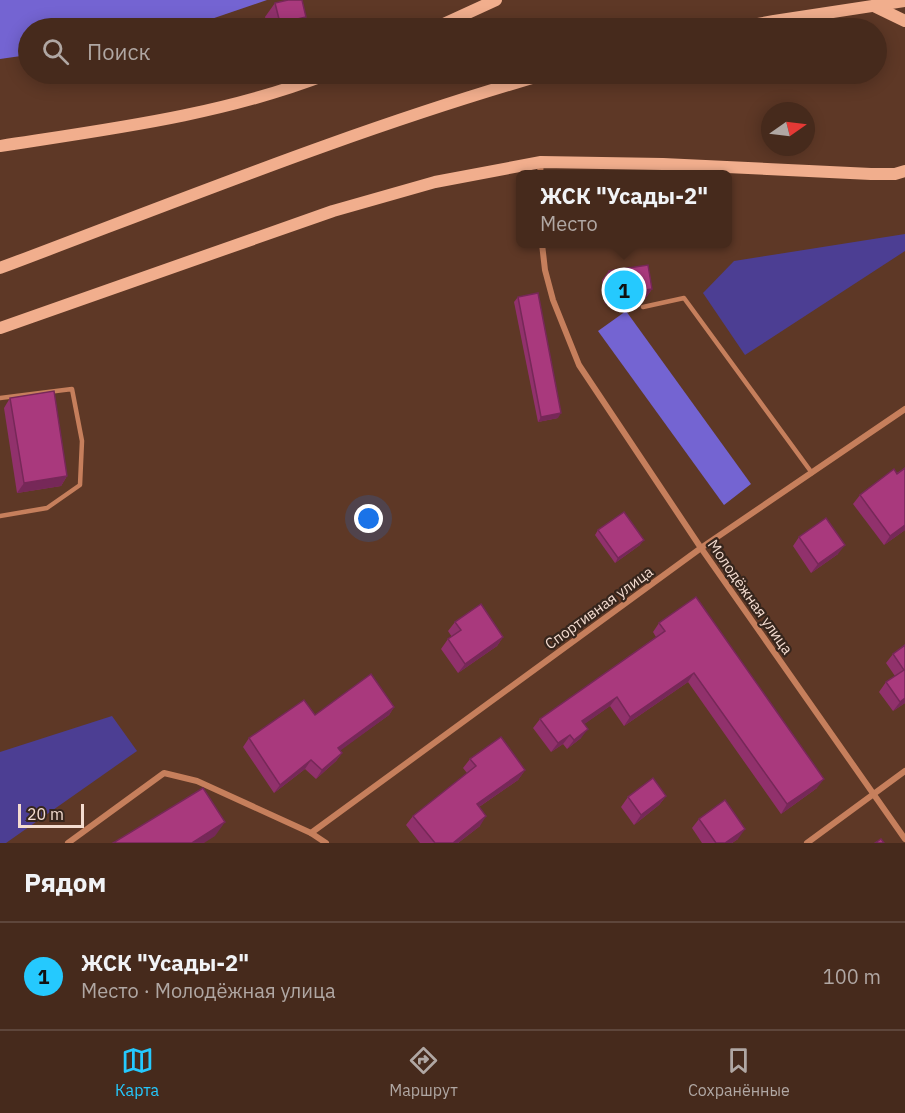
<!DOCTYPE html>
<html lang="ru">
<head>
<meta charset="utf-8">
<style>
  body { margin:0; font-family:"IBM Plex Sans",sans-serif; background:#503629; color:#f1f3f6 }
  .compass { position:absolute; left:761px; top:102px; width:54px; height:54px; border-radius:50%; background:#462a1c; box-shadow:0 3px 15px #0003; rotate:76deg }
  .scale { position:absolute; left:18px; bottom:15px; width:66px; box-sizing:border-box; padding-left:6px; border:3px solid #f4dcd0; border-top:0; font-size:16px; line-height:21px; white-space:nowrap; color:#f4dcd0; -webkit-text-stroke:4px #36251c; paint-order:stroke }
  .you { position:absolute; left:369px; top:519px; width:21px; height:21px; margin:-15px; border:4px solid #fff; border-radius:50%; background:#1a73e8; box-shadow:0 0 0 9px #1a73e833 }
  .badge { display:grid; place-items:center; width:39px; height:39px; border-radius:50%; background:#25c9fe; color:#111; font-size:20px; font-weight:700 }
  .pin { position:absolute; translate:-50% -50%; border:3px solid #fff; box-shadow:0 2px 6px #0006 }
  .popup { position:absolute; left:516px; top:170px; width:216px; height:78px; box-sizing:border-box; display:grid; place-content:center; border-radius:9px; background:#462a1c; filter:drop-shadow(0 2px 4px #0005); font-size:20px; white-space:nowrap; color:#b0a7a3 }
  .popup b { font-size:22px; color:#f1f3f6 }
  .popup::after { content:''; position:absolute; left:50%; top:100%; margin-left:-12px; border:12px solid transparent; border-top-color:#462a1c }
  .list { margin:0; padding:0; list-style:none }
  h2 { display:flex; justify-content:space-between; align-items:center; height:78px; margin:0; padding:0 24px; font-size:26px }
  h2 small { font-size:20px; font-weight:400; color:#b0a7a3 }
  .list li { display:grid; grid-template-columns:39px 1fr auto; gap:18px; align-items:center; box-sizing:border-box; height:108px; padding:0 24px; border-top:2px solid #5e463b }
  .list b { display:block; font-size:22px; white-space:nowrap }
  .list p { margin:0; font-size:20px; white-space:nowrap; color:#b0a7a3 }
  .list em { font-size:20px; font-style:normal; color:#b0a7a3 }
  .icon { flex:none; width:33px; height:33px; fill:none; stroke:currentColor; stroke-width:2; stroke-linecap:round; stroke-linejoin:round }
  .map { position:relative; flex:none; width:905px; height:843px; overflow:hidden }
  .search { position:absolute; background:#462a1c; box-shadow:0 3px 15px #0003; left:18px; right:18px; top:18px; height:66px; display:flex; align-items:center; gap:15px; box-sizing:border-box; padding:0 21px; border-radius:33px; color:#b0a7a3; font-size:22px }
  .sheet { height:186px; background:#462a1c }
  nav { display:flex; justify-content:space-around; align-items:center; box-sizing:border-box; height:84px; border-top:2px solid #5e463b; background:#462a1c; font-size:16px; color:#b0a7a3 }
  nav a { display:grid; justify-items:center; gap:3px }
  nav .on { color:#25c9fe }
  .map>svg:first-child { display:block }
  .green { fill:#4c3e93 }
  .forest { fill:#7464d2 }
  .lines { fill:none; stroke-linecap:round; stroke-linejoin:round }
  .lane { stroke:#c67f5c; stroke-width:4.5 }
  .street { stroke:#c67f5c; stroke-width:6 }
  .secondary { stroke:#f1ae8d; stroke-width:12 }
  .wall { fill:#91316c }
  .shaded-wall { fill:#762858 }
  .building { fill:#a9397d; stroke:#762858; stroke-width:1.5 }
  .labels { text-anchor:middle; stroke-width:4.5; stroke-linejoin:round; paint-order:stroke }
  .street-label { font-size:15px; fill:#f4dcd0; stroke:#36251c }
</style>
</head>
<body>
<div class="map">
<svg width="905" height="843" viewBox="0 0 905 843">
  <rect width="100%" height="100%" fill="#5e3826"/>
  <g class="green">
    <polygon points="905,234 905,251 745,355 703,293 734,261"/>
    <polygon points="112,716 137,751 6,843 0,843 0,752"/>
  </g>
  <g class="forest">
    <polygon points="0,0 267,0 185,28 28,28 28,55 0,59"/>
    <polygon points="626,311 751,484 724,505 598,331"/>
  </g>
  <g class="lines">
    <g class="lane">
      <polyline points="643,307 684,298 812,473"/>
      <polyline points="0,398 72,389 82,441 80,485 47,508 0,516"/>
    </g>
    <g class="street">
      <polyline points="540,174 541,162"/>
      <polyline points="542,244 545,270 553,300 579,365 701,548 905,839"/>
      <polyline points="311,833 701,548 905,409"/>
      <polyline points="68,843 164,773 197,781 311,833 326,843"/>
      <polyline points="807,843 905,771"/>
    </g>
    <g class="secondary">
      <polyline points="874,6 905,21"/>
      <polyline points="435,28 496,0"/>
      <polyline points="736,28 774,21 905,1"/>
      <path d="M 0,146 C 110,129 223,115 328,74"/>
      <path d="M 0,268 C 181,200 360,127 546,74"/>
      <polyline points="0,328 333,211 435,182 541,162 663,164 871,174 895,174 905,171"/>
    </g>
  </g>
  <g class="wall">
    <polygon points="275,3 298,28 268,28 265,17"/>
    <polygon points="609,271 652,289 645,299 605,304 602,280"/>
    <polygon points="518,297 558,418 538,422 514,302"/>
    <polygon points="10,398 67,476 61,486 17,493 4,408"/>
    <polygon points="905,468 905,530 884,545 853,504 860,495"/>
    <polygon points="598,530 640,545 615,563 595,535"/>
    <polygon points="799,537 838,554 811,573 793,546"/>
    <polygon points="455,622 503,637 497,646 458,673 441,649 448,639 452,637 448,631"/>
    <polygon points="659,623 817,788 781,814 688,682 624,726 610,706 584,724 581,738 567,749 563,744 551,752 533,728 540,719 656,637 653,632"/>
    <polygon points="905,645 905,703 893,711 879,692 886,682 895,676 886,663 893,654"/>
    <polygon points="394,707 389,715 340,750 342,753 336,761 316,779 305,769 274,793 243,747 249,738 315,715"/>
    <polygon points="470,759 525,770 518,780 479,807 480,826 458,843 420,843 406,825 413,816 467,773 463,768"/>
    <polygon points="666,796 659,805 634,825 621,807 628,797"/>
    <polygon points="699,819 738,839 732,843 702,843 692,828"/>
  </g>
  <g class="shaded-wall">
    <polygon points="306,17 298,28 276,28 280,23"/>
    <polygon points="652,289 645,299 605,304 612,295"/>
    <polygon points="561,413 558,418 538,422 541,417"/>
    <polygon points="67,476 61,486 17,493 24,483"/>
    <polygon points="905,525 905,530 884,545 890,536"/>
    <polygon points="644,540 640,545 615,563 618,558"/>
    <polygon points="845,545 838,554 811,573 818,564"/>
    <polygon points="503,637 497,646 458,673 465,664"/>
    <polygon points="694,673 688,682 624,726 630,717"/>
    <polygon points="617,697 610,706 576,730 582,721"/>
    <polygon points="905,698 905,703 893,711 900,702"/>
    <polygon points="394,707 389,715 333,756 338,748"/>
    <polygon points="588,729 581,738 567,749 574,740"/>
    <polygon points="570,735 563,744 551,752 558,743"/>
    <polygon points="342,753 336,761 316,779 322,770"/>
    <polygon points="311,760 305,769 274,793 280,785"/>
    <polygon points="525,770 518,780 470,813 477,804"/>
    <polygon points="824,779 817,788 781,814 787,804"/>
    <polygon points="666,796 659,805 634,825 641,815"/>
    <polygon points="486,816 480,826 458,843 453,843"/>
    <polygon points="225,822 215,836 204,843 192,843"/>
    <polygon points="745,829 738,839 732,843 725,843"/>
  </g>
  <g class="building">
    <polygon points="288,0 302,0 306,17 280,23 275,3"/>
    <polygon points="648,265 652,289 612,295 609,271"/>
    <polygon points="538,293 561,413 541,417 518,297"/>
    <polygon points="54,391 67,476 24,483 10,398"/>
    <polygon points="905,468 905,525 890,536 860,495 894,469 897,474"/>
    <polygon points="624,512 644,540 618,558 598,530"/>
    <polygon points="826,518 845,545 818,564 799,537"/>
    <polygon points="696,597 824,779 787,804 694,673 630,717 617,697 582,721 588,729 574,740 570,735 558,743 540,719 665,631 659,623"/>
    <polygon points="481,604 503,637 465,664 448,639 461,630 455,622"/>
    <polygon points="905,645 905,698 900,702 886,682 904,670 893,654"/>
    <polygon points="371,674 394,707 338,748 342,753 322,770 311,760 280,785 249,738 304,700 315,715"/>
    <polygon points="501,737 525,770 477,804 486,816 453,843 435,843 413,816 476,766 470,759"/>
    <polygon points="653,778 666,796 641,815 628,797"/>
    <polygon points="203,788 225,822 192,843 113,843"/>
    <polygon points="725,800 745,829 725,843 716,843 699,819"/>
    <polygon points="881,839 884,843 875,843"/>
  </g>
  <g class="labels">
    <g class="street-label">
      <text transform="translate(750 597) rotate(55)" y="5">Молодёжная улица</text>
      <text transform="translate(599 608) rotate(-36)" y="5">Спортивная улица</text>
    </g>
  </g>
</svg>
<svg class="compass" viewBox="-18 -18 36 36"><path d="M0-13l5 13h-10z" fill="#e53935"/><path d="M0 13l5-13h-10z" fill="#b0a7a3"/></svg>
<div class="scale">20 m</div>
<div class="you"></div>
<div class="pin badge" style="left:624px;top:290px">1</div>
<div class="popup"><b>ЖСК &quot;Усады-2&quot;</b>Место</div>
<div class="search"><svg class="icon" aria-label="search" viewBox="0 0 24 24"><circle cx="10" cy="10" r="6"/><path d="M15 15l6 6"/></svg>Поиск</div>
</div>
<section class="sheet">
<h2>Рядом<small></small></h2>
<ul class="list">
<li><span class="badge">1</span><div><b>ЖСК &quot;Усады-2&quot;</b><p>Место · Молодёжная улица</p></div><em>100 m</em></li>
</ul>
</section>
<nav>
<a class="on"><svg class="icon" aria-label="map" viewBox="0 0 24 24"><path d="M3 6l6-2 6 2 6-2v14l-6 2-6-2-6 2zM9 4v14M15 6v14"/></svg>Карта</a>
<a><svg class="icon" aria-label="directions" viewBox="0 0 24 24"><path d="M12 3l9 9-9 9-9-9zM9 14v-3h6M13 9l2 2-2 2"/></svg>Маршрут</a>
<a><svg class="icon" aria-label="saved" viewBox="0 0 24 24"><path d="M7 4h10v16l-5-4-5 4z"/></svg>Сохранённые</a>
</nav>
</body>
</html>
